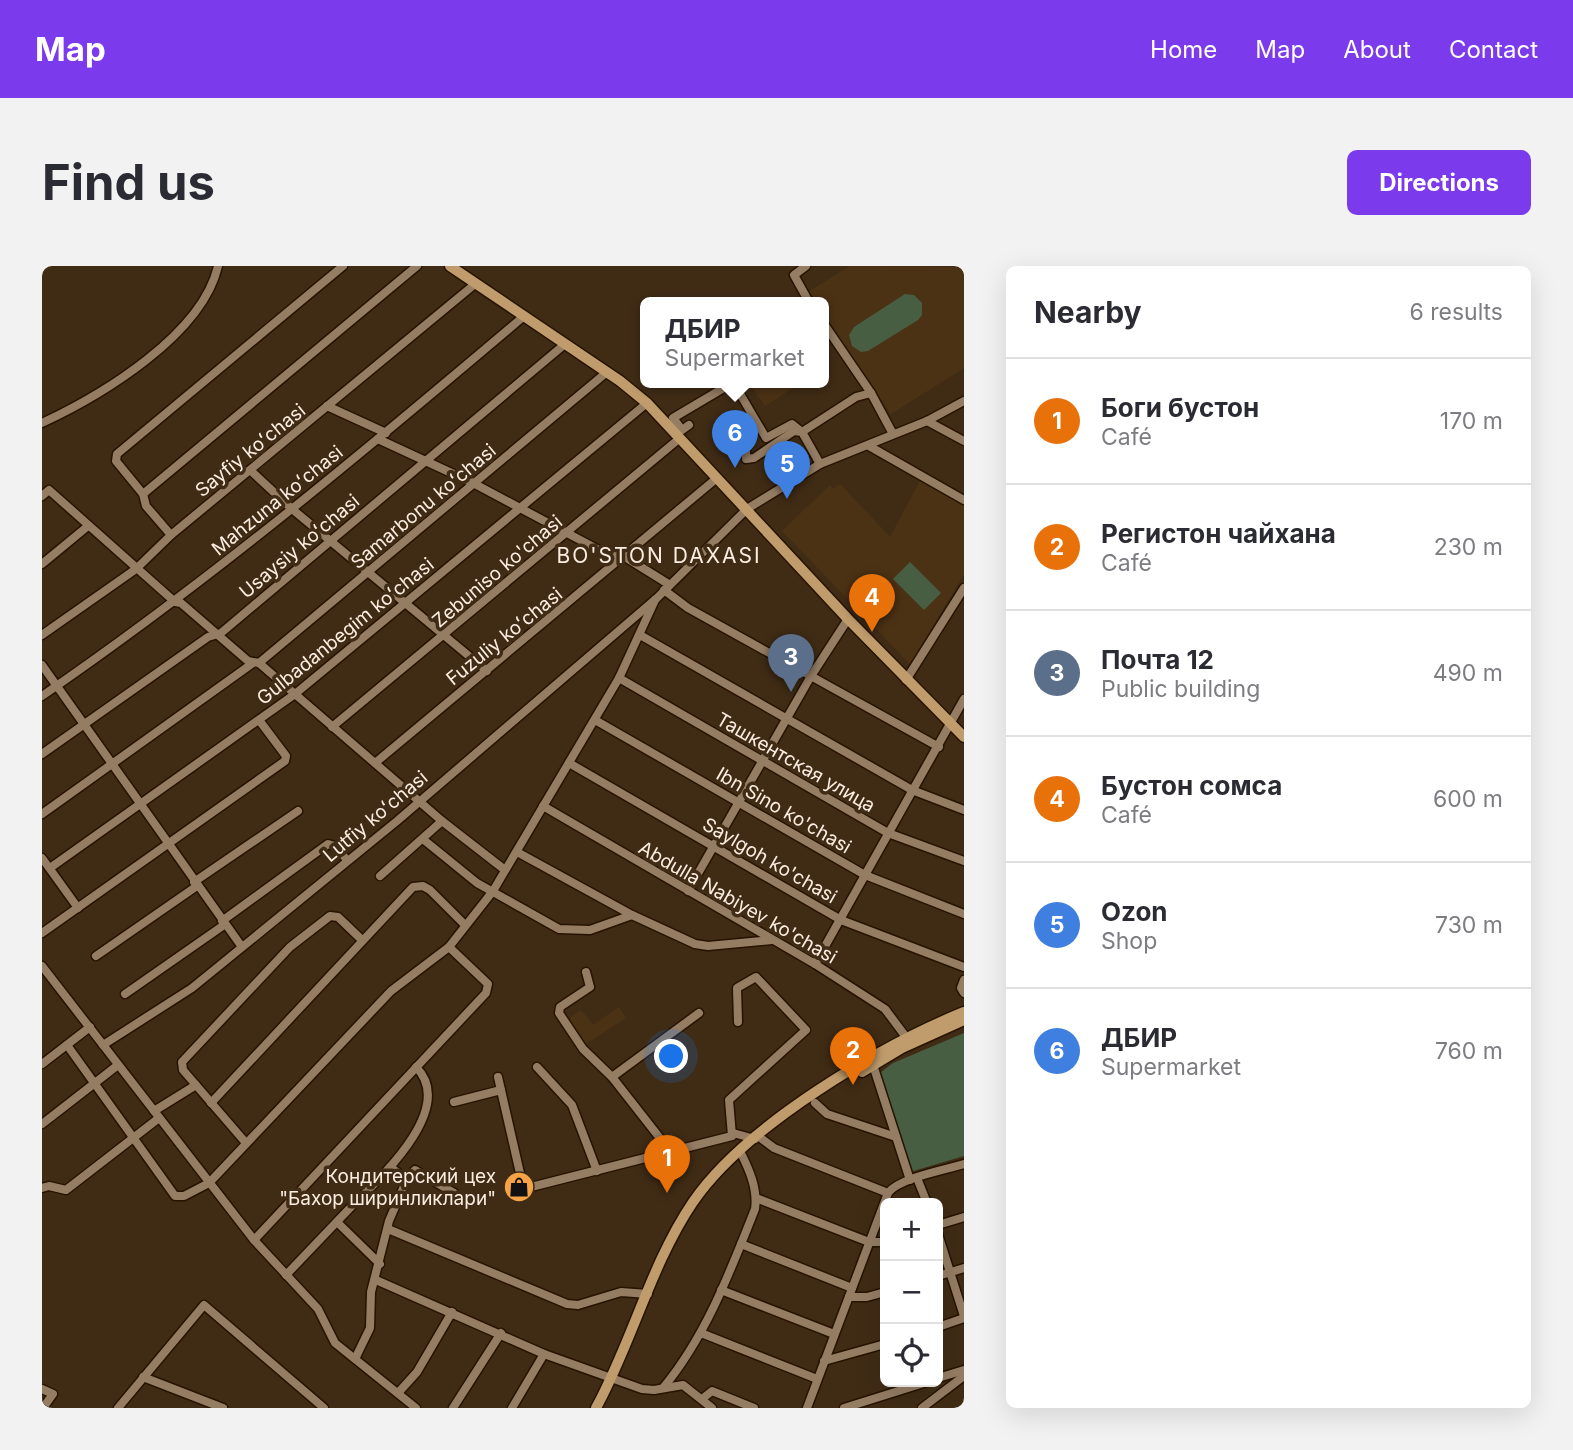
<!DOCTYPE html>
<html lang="en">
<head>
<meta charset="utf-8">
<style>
  body { margin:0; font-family:Inter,sans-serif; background:#f2f2f3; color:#2b2b33 }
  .controls { position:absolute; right:21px; bottom:21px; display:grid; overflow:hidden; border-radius:10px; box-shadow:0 7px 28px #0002 }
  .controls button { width:63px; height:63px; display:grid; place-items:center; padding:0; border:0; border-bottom:2px solid #e1e1e2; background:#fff; color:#2b2b33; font:35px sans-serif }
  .you { position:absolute; left:630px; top:791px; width:24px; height:24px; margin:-18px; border:5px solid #fff; border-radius:50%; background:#1a73e8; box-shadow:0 0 0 10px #1a73e833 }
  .badge { display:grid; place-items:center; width:46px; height:46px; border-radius:50%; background:#7c3aed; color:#fff; font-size:23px; font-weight:700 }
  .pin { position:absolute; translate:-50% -58px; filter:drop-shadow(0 2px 4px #0008) }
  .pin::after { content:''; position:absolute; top:37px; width:24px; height:21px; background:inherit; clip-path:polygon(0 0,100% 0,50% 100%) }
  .popup { position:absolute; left:598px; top:31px; width:189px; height:91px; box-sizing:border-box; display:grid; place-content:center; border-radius:10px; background:#fff; filter:drop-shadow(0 2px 5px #0005); font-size:23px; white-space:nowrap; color:#7c7c81 }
  .popup b { font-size:26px; color:#2b2b33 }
  .popup::after { content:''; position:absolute; left:50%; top:100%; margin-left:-14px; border:14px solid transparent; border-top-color:#fff }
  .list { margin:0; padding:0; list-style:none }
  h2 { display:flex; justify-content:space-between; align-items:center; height:91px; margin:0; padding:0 28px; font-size:30px }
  h2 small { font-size:23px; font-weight:400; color:#7c7c81 }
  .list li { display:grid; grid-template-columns:46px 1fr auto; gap:21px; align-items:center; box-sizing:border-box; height:126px; padding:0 28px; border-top:2px solid #e1e1e2 }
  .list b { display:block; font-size:26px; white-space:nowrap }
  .list p { margin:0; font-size:23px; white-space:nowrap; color:#7c7c81 }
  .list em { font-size:23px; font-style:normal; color:#7c7c81 }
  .icon { flex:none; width:38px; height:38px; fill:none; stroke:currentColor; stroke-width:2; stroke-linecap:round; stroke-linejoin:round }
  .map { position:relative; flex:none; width:922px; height:1142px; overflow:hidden; border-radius:10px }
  header { display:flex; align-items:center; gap:42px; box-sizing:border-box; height:98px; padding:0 35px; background:#7c3aed; color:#fff }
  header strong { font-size:33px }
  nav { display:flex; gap:38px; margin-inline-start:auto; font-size:24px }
  .intro { display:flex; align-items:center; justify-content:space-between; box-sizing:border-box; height:168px; padding:0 42px }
  h1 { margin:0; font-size:49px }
  .button { padding:18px 32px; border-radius:10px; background:#7c3aed; color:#fff; font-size:24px; font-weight:700 }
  main { display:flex; gap:42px; padding:0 42px }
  aside { flex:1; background:#fff; border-radius:10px; box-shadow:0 7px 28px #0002 }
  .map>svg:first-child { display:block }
  .built { fill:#4c3215 }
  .green { fill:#475e43 }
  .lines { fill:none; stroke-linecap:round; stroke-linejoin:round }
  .minor-casing { stroke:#261300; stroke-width:11 }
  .major-casing { stroke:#261300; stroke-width:13 }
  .minor { stroke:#957d64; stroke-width:8 }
  .major { stroke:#c09c6c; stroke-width:10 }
  .labels { text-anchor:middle; stroke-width:7; stroke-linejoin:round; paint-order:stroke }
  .street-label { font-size:19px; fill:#fbede0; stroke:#402c15 }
  .poi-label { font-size:19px; fill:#fbede0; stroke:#402c15; text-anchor:end }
  .neighbourhood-label { font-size:21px; letter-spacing:2px; fill:#fbede0; stroke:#402c15 }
</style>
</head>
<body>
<header>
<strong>Map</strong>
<nav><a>Home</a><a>Map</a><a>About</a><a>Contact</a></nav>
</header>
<div class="intro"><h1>Find us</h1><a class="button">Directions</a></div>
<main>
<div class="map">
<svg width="922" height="1142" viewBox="0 0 922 1142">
  <rect width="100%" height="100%" fill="#402c15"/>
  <g class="built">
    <polygon points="808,0 922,1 922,102 849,148 782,50 782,36 773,36 766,26"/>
    <polygon points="706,116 761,116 723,140"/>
    <polygon points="878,215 922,239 922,308 868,398 740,265 788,219 791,223 798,218 848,271"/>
    <polygon points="577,741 584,752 542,779 525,754 539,744 551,759"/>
  </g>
  <g class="green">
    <polygon points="863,28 872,29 880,37 880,49 876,54 826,85 819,86 810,80 807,69 812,61"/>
    <polygon points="868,296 899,327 882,344 851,313"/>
    <polygon points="922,767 922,890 868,906 838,807 851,797"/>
  </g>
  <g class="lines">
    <g class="minor-casing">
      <g id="minor">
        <polyline points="764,0 752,9 767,36"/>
        <polyline points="782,58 829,127 851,168"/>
        <polyline points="285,140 344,167"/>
        <polyline points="885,155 922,175"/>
        <path d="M 0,157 C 60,129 160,69 176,0"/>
        <polyline points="647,159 640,164 631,152 685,120 694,121 724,172 750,158 760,166 814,131 829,127"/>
        <polyline points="336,173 431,217 557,284 583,291 628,319"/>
        <polyline points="827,180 922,234"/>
        <polyline points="704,183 704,193 712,192 752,165 760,166 778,198"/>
        <polyline points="208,204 250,243 445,405"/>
        <polyline points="101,228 375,0"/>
        <polyline points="0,230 7,224 133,336 139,337 206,395 217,397 400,555 463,604"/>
        <polyline points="129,269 104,240 101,228 74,195 75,188 301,0"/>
        <polyline points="0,298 46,260"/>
        <polyline points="622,324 646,342 897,481"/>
        <polyline points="0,369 94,303 129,269 433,18"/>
        <polyline points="598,369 870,524 922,544"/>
        <polyline points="217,397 565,106"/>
        <polyline points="0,399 200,681"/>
        <polyline points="577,412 846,567 922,595"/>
        <polyline points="864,414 922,322"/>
        <path d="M 0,430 C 169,314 325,183 481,51"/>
        <polyline points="553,454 823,609 922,648"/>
        <polyline points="290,461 638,172"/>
        <polyline points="0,488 166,371 179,367 523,78"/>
        <polyline points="333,497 675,212"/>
        <polyline points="527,497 799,654 922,701"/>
        <polyline points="501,540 773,698 843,743 864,771"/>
        <polyline points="0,548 211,397"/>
        <polyline points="382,574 435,617 517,663 548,664 590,649"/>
        <polyline points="475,586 590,649 653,678 666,680 730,674"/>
        <polyline points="0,592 36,642"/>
        <polyline points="8,602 253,428 605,137"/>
        <polyline points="338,610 400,555"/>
        <polyline points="152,616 256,545"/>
        <polyline points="646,625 769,410 806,353"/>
        <polyline points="180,655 286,578 293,580 305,594"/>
        <polyline points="0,667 243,495 244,490 217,454"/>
        <polyline points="54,690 155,620"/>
        <polyline points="773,698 922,433"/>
        <polyline points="0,700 212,974 276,1043 293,1077 374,1142"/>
        <polyline points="544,706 548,721 518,741 517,747 541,783 570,811 628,885"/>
        <polyline points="922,714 919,722 922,727"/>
        <polyline points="83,728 182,659"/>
        <polyline points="25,779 133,930 142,930 167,917 349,725 407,681 451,625 577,412 613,334"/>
        <polyline points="61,779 150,722 355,555 615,332 705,243 778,198 885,155 922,135"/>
        <polyline points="0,798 48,761"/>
        <polyline points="831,799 868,914"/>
        <polyline points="495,801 530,839 555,905"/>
        <polyline points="456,811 480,916 489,921 690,870 687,834 764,764 714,711 695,722 696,756"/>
        <polyline points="570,811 657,747"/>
        <polyline points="412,836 459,824"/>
        <polyline points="169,837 371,621 381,620 388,624 423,659"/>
        <polyline points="773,837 785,848 854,871"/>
        <polyline points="112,845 154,819"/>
        <polyline points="0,858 76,799"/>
        <polyline points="691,867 713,873"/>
        <polyline points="716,870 732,882 846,927"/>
        <polyline points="204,877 141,804 140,796 248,681 288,650 296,651 320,674"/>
        <polyline points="348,901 365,913"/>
        <polyline points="875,912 885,937"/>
        <polyline points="0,922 7,920 24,924 117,852"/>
        <polyline points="714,932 827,976 843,976"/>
        <polyline points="295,956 338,998"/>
        <polyline points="896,959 922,951"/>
        <polyline points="346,963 525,1038 536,1039 579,1026 606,1028"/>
        <polyline points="896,968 922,1050"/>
        <polyline points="212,974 444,727 446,718 407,681"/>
        <polyline points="699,978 810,1022"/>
        <path d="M 244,1009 C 265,987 286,965 307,943 C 335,915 416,843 374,801"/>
        <polyline points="896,1010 922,1002"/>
        <polyline points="334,1014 502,1088 600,1123 612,1124 641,1119 670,1142"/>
        <polyline points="679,1024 792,1068"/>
        <polyline points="807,1031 825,1031 843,1026"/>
        <polyline points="896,1061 922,1052"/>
        <polyline points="659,1067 775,1113"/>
        <polyline points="313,1093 328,1062 329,1026 347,955 365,913 373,904 412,927"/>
        <polyline points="782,1095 843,1078"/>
        <polyline points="101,1111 181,1142"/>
        <polyline points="896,1112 922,1104"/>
        <path d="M 621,1122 C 664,1070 688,1006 713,943 C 716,923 707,903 698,885"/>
        <polyline points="0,1123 11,1128 1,1142"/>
        <polyline points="356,1127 375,1106 410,1046"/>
        <polyline points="660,1133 670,1125 712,1142"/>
        <polyline points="76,1142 162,1039 282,1142"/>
        <polyline points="411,1142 459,1067"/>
        <polyline points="470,1142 502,1088"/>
        <path d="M 765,1142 L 846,927 C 857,912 903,904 922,898"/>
        <polyline points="802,1142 885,1116"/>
        <polyline points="880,1142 922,1110"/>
      </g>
    </g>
    <g class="major-casing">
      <g id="major">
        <polyline points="408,0 578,115 605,137 806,353 922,471"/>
        <polyline points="820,806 860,782 922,754"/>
        <path d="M 554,1142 C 590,1076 609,998 651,936 C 703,860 838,780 922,746"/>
      </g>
    </g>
    <use href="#minor" class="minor"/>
    <use href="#major" class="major"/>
  </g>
  <defs>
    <g id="shop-disc" transform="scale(1.575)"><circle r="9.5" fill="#f5a346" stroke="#402c15"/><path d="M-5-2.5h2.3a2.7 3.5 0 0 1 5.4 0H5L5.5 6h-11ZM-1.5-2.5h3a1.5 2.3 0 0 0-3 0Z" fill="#111"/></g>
  </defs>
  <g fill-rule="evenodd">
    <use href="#shop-disc" x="477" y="921"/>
  </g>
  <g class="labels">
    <g class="street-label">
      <text transform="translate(208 184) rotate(-39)" y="7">Sayfiy koʻchasi</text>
      <text transform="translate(235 234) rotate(-39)" y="7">Mahzuna koʻchasi</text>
      <text transform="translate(381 240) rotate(-40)" y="7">Samarbonu koʻchasi</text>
      <text transform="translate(257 280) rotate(-40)" y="7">Usaysiy koʻchasi</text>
      <text transform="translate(455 305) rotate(-40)" y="7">Zebuniso ko'chasi</text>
      <text transform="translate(303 365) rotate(-39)" y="7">Gulbadanbegim koʻchasi</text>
      <text transform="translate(462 370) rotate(-39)" y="7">Fuzuliy koʻchasi</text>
      <text transform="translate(754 496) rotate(30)" y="7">Ташкентская улица</text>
      <text transform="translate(742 544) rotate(30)" y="7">Ibn Sino ko'chasi</text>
      <text transform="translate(333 550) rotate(-40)" y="7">Lutfiy koʻchasi</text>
      <text transform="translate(728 594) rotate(30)" y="7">Saylgoh ko'chasi</text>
      <text transform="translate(696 636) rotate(30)" y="7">Abdulla Nabiyev ko'chasi</text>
    </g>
    <g class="poi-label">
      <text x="454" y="917">Кондитерский цех<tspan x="454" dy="22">"Бахор ширинликлари"</tspan></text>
    </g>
    <g class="neighbourhood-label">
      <text x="617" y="297">BO'STON DAXASI</text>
    </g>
  </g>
</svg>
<div class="controls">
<button>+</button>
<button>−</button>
<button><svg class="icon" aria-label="locate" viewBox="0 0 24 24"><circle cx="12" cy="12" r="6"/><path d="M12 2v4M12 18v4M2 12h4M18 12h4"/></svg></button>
</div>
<div class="you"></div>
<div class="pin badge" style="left:625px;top:927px;background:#e8710a">1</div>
<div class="pin badge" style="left:811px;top:819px;background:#e8710a">2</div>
<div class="pin badge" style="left:749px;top:426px;background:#5c6f8a">3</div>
<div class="pin badge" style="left:830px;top:366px;background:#e8710a">4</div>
<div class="pin badge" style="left:745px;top:233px;background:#3f7fe0">5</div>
<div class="pin badge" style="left:693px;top:202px;background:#3f7fe0">6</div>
<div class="popup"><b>ДБИР</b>Supermarket</div>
</div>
<aside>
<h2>Nearby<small>6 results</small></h2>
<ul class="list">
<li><span class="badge" style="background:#e8710a">1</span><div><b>Боги бустон</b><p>Café</p></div><em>170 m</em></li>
<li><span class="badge" style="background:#e8710a">2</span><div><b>Регистон чайхана</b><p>Café</p></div><em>230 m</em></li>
<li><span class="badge" style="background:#5c6f8a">3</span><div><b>Почта 12</b><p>Public building</p></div><em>490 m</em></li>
<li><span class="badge" style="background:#e8710a">4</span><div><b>Бустон сомса</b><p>Café</p></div><em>600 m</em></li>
<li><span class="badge" style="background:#3f7fe0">5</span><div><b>Ozon</b><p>Shop</p></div><em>730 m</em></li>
<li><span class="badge" style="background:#3f7fe0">6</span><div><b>ДБИР</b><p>Supermarket</p></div><em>760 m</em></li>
</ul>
</aside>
</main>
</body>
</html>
